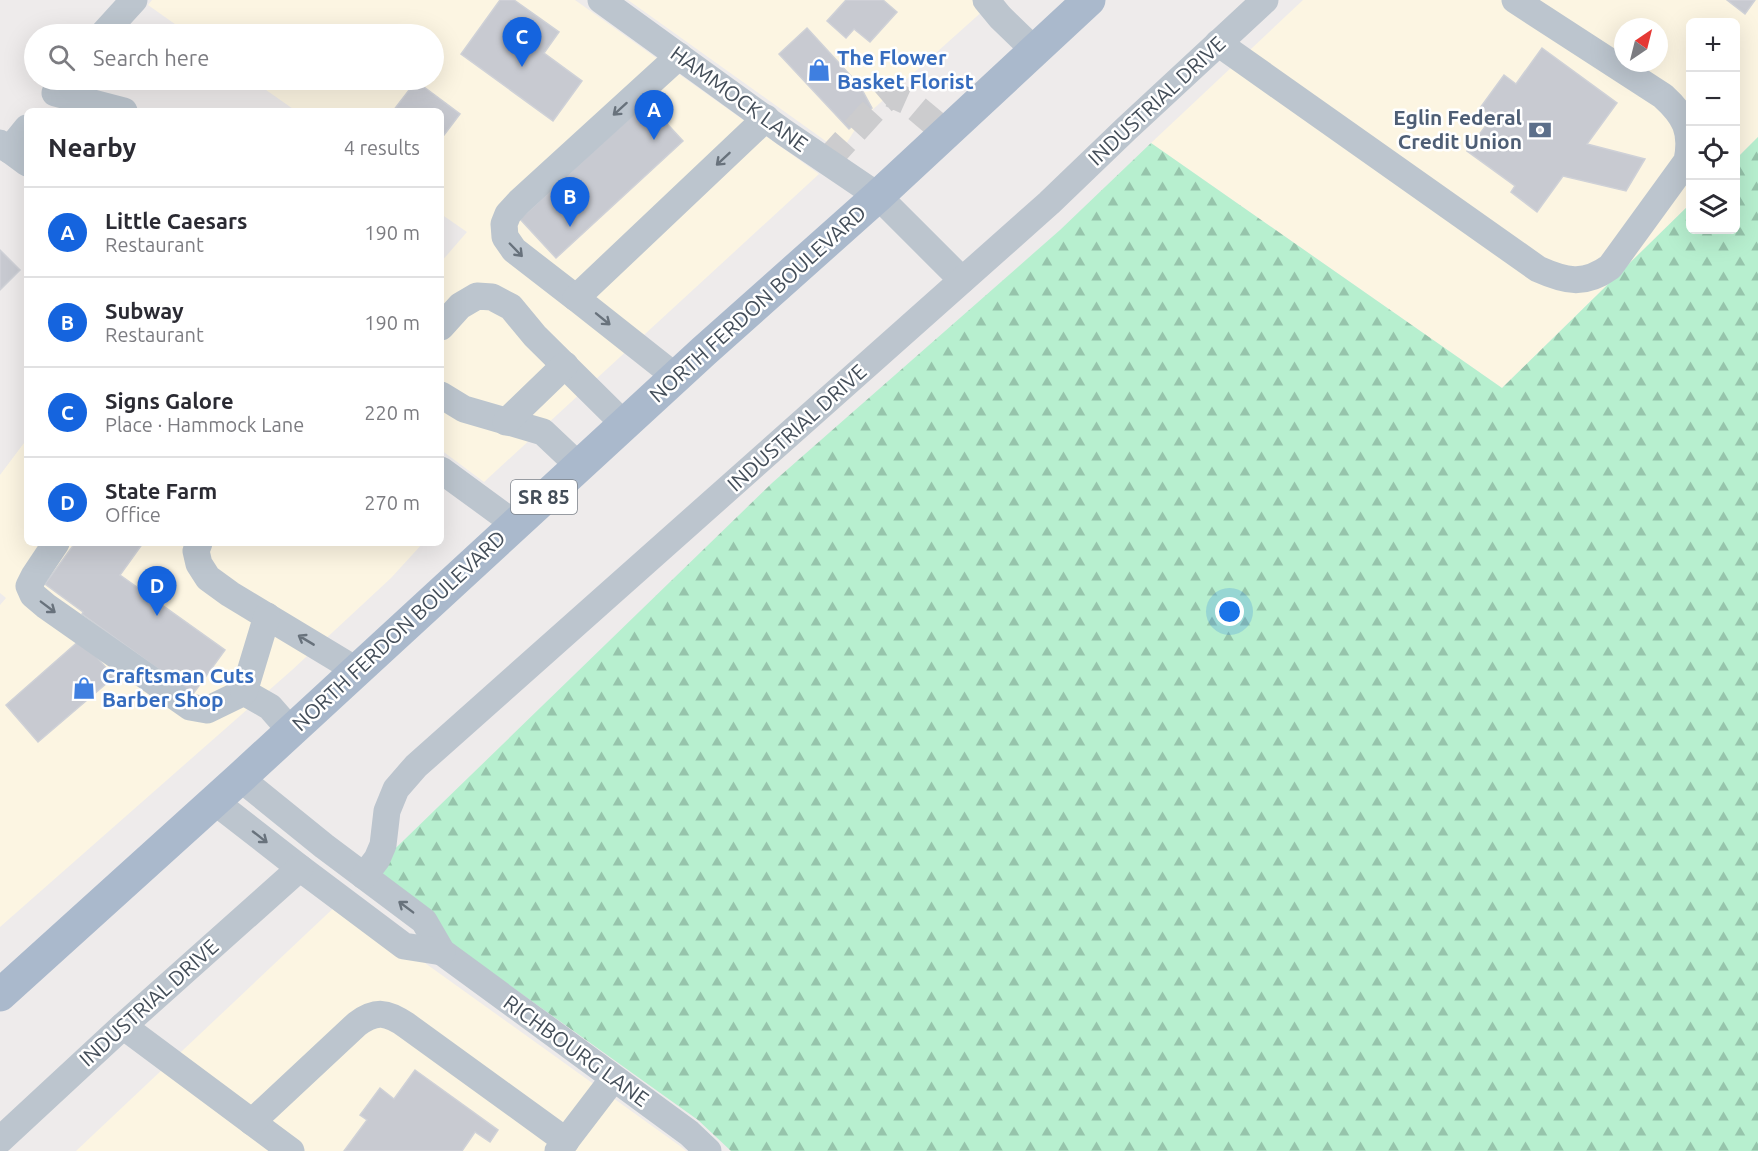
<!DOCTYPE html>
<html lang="en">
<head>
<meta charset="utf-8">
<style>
  body { margin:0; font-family:Ubuntu,sans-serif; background:#f2f2f3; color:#2b2b33 }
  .controls { position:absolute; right:18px; top:18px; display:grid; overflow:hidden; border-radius:9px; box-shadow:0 6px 24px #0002 }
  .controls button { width:54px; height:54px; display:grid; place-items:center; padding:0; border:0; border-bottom:2px solid #e1e1e2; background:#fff; color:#2b2b33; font:30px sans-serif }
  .compass { position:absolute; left:1614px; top:18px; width:54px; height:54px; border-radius:50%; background:#fff; box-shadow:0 6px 24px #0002; rotate:35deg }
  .you { position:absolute; left:1230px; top:612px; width:21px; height:21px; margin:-15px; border:4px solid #fff; border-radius:50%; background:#1a73e8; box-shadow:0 0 0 9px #1a73e833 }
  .badge { display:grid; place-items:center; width:39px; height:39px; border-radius:50%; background:#1564de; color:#fff; font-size:20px; font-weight:700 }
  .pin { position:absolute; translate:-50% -50px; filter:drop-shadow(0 2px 3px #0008) }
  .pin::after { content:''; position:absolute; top:32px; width:21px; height:18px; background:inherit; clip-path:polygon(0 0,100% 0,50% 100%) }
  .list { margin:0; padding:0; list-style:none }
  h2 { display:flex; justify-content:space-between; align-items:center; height:78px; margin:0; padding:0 24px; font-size:26px }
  h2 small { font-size:20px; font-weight:400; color:#7c7c81 }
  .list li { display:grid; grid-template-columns:39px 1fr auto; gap:18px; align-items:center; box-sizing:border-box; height:90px; padding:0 24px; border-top:2px solid #e1e1e2 }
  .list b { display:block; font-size:22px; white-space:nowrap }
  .list p { margin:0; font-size:20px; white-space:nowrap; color:#7c7c81 }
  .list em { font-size:20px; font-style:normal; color:#7c7c81 }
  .icon { flex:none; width:33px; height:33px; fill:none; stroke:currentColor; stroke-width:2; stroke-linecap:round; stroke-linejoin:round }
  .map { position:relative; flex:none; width:1758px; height:1151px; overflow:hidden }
  .search { position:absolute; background:#fff; box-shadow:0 6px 24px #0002; left:24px; top:24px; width:420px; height:66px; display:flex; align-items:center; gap:15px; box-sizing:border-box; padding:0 21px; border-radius:33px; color:#7c7c81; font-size:22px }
  .panel { position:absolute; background:#fff; box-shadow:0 6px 24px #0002; left:24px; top:108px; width:420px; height:438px; border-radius:9px }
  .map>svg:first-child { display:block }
  .commercial { fill:#fcf5e2; fill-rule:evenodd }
  .forest { fill:url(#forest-firs) }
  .building { fill:#c8cad1; stroke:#cfd1d7; stroke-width:1.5 }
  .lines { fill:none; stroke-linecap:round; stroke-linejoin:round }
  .minor-tunnel { stroke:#ccccce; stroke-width:27; stroke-dasharray:27 14; stroke-linecap:butt }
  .minor { stroke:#bcc5ce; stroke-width:27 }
  .major { stroke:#aab9cc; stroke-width:33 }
  .oneway { stroke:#68727c }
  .labels { text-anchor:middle; stroke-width:5; stroke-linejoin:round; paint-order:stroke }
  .shield { fill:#fff; stroke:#7c838b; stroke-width:1.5 }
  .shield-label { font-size:20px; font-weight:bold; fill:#444e59 }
  .shop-label { font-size:21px; font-weight:bold; fill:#366cbe; stroke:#fff; text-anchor:start }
  .street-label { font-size:21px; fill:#444e59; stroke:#fff }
  .service-label { font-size:21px; font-weight:bold; fill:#4e5e75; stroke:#fff; text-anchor:end }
</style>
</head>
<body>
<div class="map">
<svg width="1758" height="1151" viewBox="0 0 1758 1151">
  <defs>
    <pattern id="forest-firs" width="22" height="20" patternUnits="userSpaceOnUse" patternTransform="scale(1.5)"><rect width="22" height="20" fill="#b7efcf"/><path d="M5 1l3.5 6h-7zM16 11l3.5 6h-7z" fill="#96c4ab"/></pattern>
  </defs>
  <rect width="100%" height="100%" fill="#eeebeb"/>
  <g class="commercial">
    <polygon points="152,0 575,0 819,174 484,482 441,450 441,262 467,232 441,214 441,111 296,111 252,80 434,80 434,34 189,34 148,5"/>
    <polygon points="628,0 995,0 861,120 841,152"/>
    <path d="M 1303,0 L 1758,0 L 1758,137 L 1736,159 L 1736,22 L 1690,22 L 1690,204 L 1502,388 L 1151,143 ZM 1623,27 L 1659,27 L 1659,63 L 1623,63 Z"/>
    <polygon points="27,439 27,543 423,543 391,578 292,670 0,927 0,605 6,598 0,593 0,475"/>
    <polygon points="340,902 680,1146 686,1151 76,1151"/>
  </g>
  <polygon class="forest" points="1758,137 1758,1151 731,1151 698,1120 442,937 370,873 772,483 1060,230 1151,143 1502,388 1690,204 1690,230 1736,230 1736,159"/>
  <g class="building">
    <polygon points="500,0 514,0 559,32 544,53 582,81 553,121 461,54"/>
    <polygon points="846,0 883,0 897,12 870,42 854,29 846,38 827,21"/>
    <polygon points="1727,0 1755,0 1745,14"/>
    <polygon points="807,28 860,86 872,108 849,129 779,54"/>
    <polygon points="1542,48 1617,103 1587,144 1645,159 1626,191 1563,176 1537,212 1511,192 1515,186 1467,151 1493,116 1480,108 1504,75 1516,84"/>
    <polygon points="416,81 460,114 441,139 441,111 393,111"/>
    <polygon points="647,102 683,141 556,258 520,219"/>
    <polygon points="0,250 20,270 0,290"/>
    <polygon points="75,543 143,543 120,575 225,650 193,694 82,614 83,612 45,584"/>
    <polygon points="81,639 114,677 38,742 6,705"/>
    <polygon points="415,1070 498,1130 490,1142 475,1132 462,1151 344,1151 367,1120 360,1115 380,1088 394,1099"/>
  </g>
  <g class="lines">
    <polyline class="minor-tunnel" points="827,161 877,106 891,94 909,102 946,133"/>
    <g class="minor">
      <polyline points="601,0 785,133 878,196 962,280"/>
      <polyline points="986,0 1000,17 1035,51"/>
      <polyline points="103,34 134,0"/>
      <path d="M 1218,43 L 1538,269 C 1565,281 1584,286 1610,267 L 1687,161 C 1693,131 1685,116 1663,96 L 1515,0"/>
      <polyline points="55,93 124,111"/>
      <polyline points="0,143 27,163"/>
      <polyline points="9,150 27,128"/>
      <polyline points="576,298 514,250 505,237 504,224 508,214 519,202 679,56"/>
      <polyline points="441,327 460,306 477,296 492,297 511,307 535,336 624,424"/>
      <polyline points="676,377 576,298 766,118"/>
      <polyline points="441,395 464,409 543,432 579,466"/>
      <polyline points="506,422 565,365"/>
      <polyline points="441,470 515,524"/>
      <polyline points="56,543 34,576 29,586 33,595 46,606 190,707 207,710 244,692 270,707 291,731"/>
      <polyline points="199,543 196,551 199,564 208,578 230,594 356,670"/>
      <polyline points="244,692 267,616"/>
      <polyline points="240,778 324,846 424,921 442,952 689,1133 708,1151"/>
      <polyline points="214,801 300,868 404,946 442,952"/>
      <polyline points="364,876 377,859 383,845 387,811 396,789 416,766 1049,203 1126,129 1265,0"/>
      <polyline points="123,1026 291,1151"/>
      <path d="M 252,1122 L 357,1024 C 376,1010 387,1012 406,1025 L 566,1141"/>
      <polyline points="0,1140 123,1026 300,868"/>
      <polyline points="558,1151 613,1079"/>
    </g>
    <polyline class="major" points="0,995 240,778 704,351 878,196 1089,0"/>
  </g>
  <defs><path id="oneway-shaft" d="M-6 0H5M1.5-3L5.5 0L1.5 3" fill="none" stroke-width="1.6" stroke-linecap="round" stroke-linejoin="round" transform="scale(1.5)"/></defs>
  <g class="oneway">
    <use href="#oneway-shaft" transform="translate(620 109) rotate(138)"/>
    <use href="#oneway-shaft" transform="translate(723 159) rotate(137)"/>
    <use href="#oneway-shaft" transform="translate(516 250) rotate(46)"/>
    <use href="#oneway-shaft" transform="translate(603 319) rotate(39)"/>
    <use href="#oneway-shaft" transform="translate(48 607) rotate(37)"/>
    <use href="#oneway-shaft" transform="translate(306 640) rotate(-149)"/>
    <use href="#oneway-shaft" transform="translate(260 837) rotate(38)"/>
    <use href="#oneway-shaft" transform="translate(406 907) rotate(-143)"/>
  </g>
  <defs>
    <g id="shop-bare" transform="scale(1.8)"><path d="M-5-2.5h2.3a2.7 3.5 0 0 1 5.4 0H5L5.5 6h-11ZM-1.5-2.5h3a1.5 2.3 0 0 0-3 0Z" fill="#3f7fe0" stroke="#fff" stroke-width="2.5" paint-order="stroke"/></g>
    <g id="bank-bare" transform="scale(1.8)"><path d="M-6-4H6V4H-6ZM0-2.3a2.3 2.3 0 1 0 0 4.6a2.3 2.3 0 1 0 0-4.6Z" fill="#5c6f8a" stroke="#fff" stroke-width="2.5" paint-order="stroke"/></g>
  </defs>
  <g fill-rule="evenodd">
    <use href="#shop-bare" x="819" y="70"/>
    <use href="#bank-bare" x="1540" y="130"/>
    <use href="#shop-bare" x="84" y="688"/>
  </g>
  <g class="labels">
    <rect class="shield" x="511" y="480" width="66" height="34" rx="4.5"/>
    <g class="shield-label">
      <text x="544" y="504">SR 85</text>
    </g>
    <g class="shop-label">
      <text x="837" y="65">The Flower<tspan x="837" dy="24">Basket Florist</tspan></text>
      <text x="102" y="683">Craftsman Cuts<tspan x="102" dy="24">Barber Shop</tspan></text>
    </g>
    <g class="street-label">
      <text transform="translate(739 99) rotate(36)" y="7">HAMMOCK LANE</text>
      <text transform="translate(1157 101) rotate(-43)" y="7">INDUSTRIAL DRIVE</text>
      <text transform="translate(758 304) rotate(-42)" y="7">NORTH FERDON BOULEVARD</text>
      <text transform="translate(797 428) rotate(-42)" y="7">INDUSTRIAL DRIVE</text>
      <text transform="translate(399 631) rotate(-43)" y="7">NORTH FERDON BOULEVARD</text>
      <text transform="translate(149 1003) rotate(-42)" y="7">INDUSTRIAL DRIVE</text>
      <text transform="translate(576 1051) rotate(36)" y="7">RICHBOURG LANE</text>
    </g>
    <g class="service-label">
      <text x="1522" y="125">Eglin Federal<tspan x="1522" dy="24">Credit Union</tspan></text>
    </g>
  </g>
</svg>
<div class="controls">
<button>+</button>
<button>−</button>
<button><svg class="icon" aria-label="locate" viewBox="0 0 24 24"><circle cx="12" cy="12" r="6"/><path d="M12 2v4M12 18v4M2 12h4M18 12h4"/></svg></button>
<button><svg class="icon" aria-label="layers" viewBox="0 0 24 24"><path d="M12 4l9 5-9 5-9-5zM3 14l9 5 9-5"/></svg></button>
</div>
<svg class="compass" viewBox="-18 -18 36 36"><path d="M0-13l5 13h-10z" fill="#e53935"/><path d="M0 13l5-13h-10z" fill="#7c7c81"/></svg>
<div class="you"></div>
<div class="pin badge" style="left:654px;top:140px">A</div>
<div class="pin badge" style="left:570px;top:227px">B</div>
<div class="pin badge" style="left:522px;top:67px">C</div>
<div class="pin badge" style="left:157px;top:616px">D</div>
<div class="search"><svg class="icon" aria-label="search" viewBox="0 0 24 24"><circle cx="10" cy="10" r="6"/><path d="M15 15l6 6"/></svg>Search here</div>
<section class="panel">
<h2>Nearby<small>4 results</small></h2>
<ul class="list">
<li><span class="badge">A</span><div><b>Little Caesars</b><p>Restaurant</p></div><em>190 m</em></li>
<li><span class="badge">B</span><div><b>Subway</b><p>Restaurant</p></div><em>190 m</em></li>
<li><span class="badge">C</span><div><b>Signs Galore</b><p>Place · Hammock Lane</p></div><em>220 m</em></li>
<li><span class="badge">D</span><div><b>State Farm</b><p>Office</p></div><em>270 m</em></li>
</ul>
</section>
</div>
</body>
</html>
